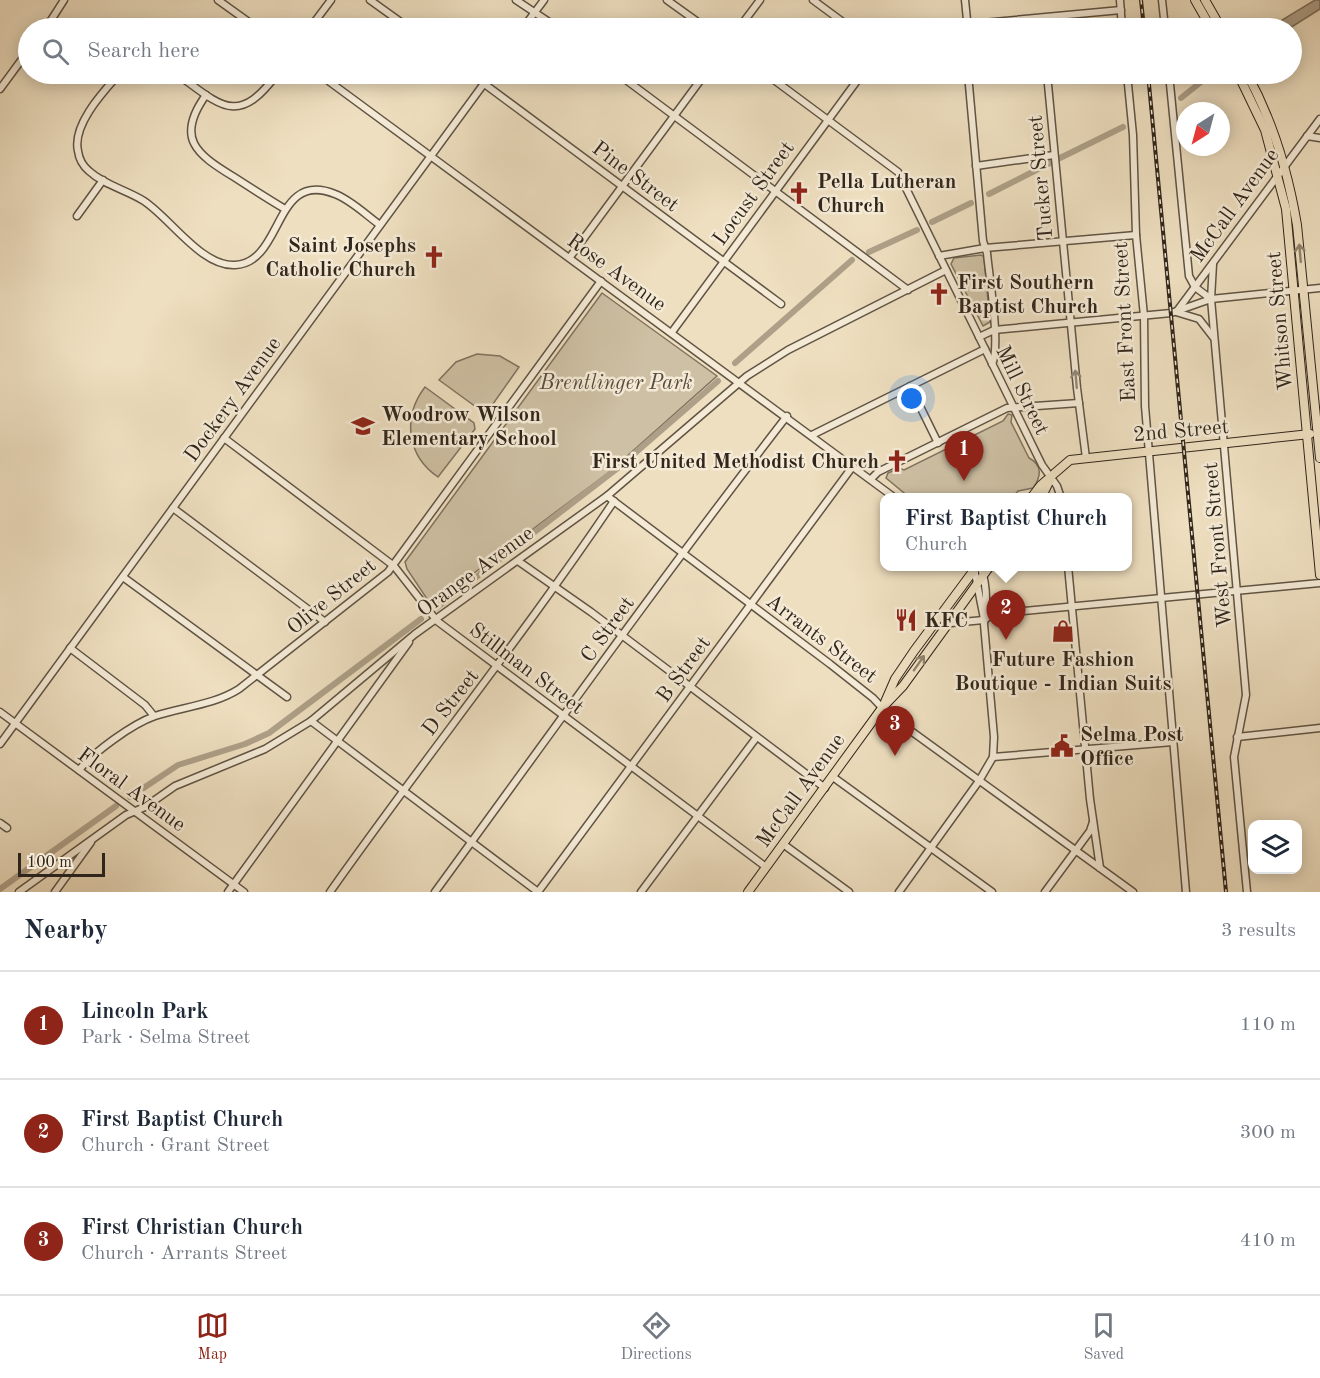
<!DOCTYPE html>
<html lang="en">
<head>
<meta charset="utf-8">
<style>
  body { margin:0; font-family:"Old Standard TT",serif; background:#f6f6f7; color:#1f2937 }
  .controls { position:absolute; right:18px; bottom:18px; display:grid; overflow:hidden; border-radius:12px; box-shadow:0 3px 15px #0003 }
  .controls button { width:54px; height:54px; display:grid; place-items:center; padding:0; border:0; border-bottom:2px solid #e0e1e3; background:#fff; color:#1f2937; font:30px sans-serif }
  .compass { position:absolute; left:1176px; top:102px; width:54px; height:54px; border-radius:50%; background:#fff; box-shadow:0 3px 15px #0003; rotate:216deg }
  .scale { position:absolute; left:18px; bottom:15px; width:87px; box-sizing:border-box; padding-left:6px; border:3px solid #31261b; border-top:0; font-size:16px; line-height:21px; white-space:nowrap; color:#31261b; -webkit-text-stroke:4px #f4ead6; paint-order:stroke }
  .you { position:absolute; left:912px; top:399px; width:21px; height:21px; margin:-15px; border:4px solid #fff; border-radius:50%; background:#1a73e8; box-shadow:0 0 0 9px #1a73e833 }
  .badge { display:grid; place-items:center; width:39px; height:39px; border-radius:50%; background:#8f2418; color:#fff; font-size:20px; font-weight:700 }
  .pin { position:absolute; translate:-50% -50px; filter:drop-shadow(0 2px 3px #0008) }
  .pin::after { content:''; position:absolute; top:32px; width:21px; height:18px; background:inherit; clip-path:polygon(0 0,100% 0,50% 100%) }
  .popup { position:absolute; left:880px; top:493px; width:252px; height:78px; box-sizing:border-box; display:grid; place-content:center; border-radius:12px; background:#fff; filter:drop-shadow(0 2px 4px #0005); font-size:20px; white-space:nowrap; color:#747a83 }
  .popup b { font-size:22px; color:#1f2937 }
  .popup::after { content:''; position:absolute; left:50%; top:100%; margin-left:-12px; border:12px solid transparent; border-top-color:#fff }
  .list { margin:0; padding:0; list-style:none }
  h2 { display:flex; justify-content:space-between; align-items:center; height:78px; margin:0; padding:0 24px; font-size:26px }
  h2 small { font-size:20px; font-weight:400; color:#747a83 }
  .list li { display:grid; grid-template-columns:39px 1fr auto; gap:18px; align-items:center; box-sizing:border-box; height:108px; padding:0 24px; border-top:2px solid #e0e1e3 }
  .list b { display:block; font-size:22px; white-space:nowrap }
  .list p { margin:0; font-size:20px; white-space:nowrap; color:#747a83 }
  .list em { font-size:20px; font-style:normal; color:#747a83 }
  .icon { flex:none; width:33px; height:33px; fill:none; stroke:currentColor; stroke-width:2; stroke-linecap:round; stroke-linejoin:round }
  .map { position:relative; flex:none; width:1320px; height:892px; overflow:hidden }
  .search { position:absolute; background:#fff; box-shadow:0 3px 15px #0003; left:18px; right:18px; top:18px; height:66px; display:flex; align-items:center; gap:15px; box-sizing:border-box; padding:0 21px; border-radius:33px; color:#747a83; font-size:22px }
  .sheet { height:402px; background:#fff }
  nav { display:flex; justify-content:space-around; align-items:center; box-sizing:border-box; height:84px; border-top:2px solid #e0e1e3; background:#fff; font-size:16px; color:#747a83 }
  nav a { display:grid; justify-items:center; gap:3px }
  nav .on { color:#8f2418 }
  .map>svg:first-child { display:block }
  .green { fill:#cec0a4; stroke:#807360; stroke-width:1.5 }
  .water { fill:#aea088; stroke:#7c6f5c; stroke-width:1.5 }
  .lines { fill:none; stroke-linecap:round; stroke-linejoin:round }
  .canal { stroke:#aea088; stroke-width:6 }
  .minor-casing { stroke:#605444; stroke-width:9 }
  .major-casing { stroke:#31261b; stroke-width:10 }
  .minor { stroke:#f4ead6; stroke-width:6 }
  .major { stroke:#eedfc0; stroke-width:8 }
  .rail-casing { stroke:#31261b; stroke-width:4 }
  .rail { stroke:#f4ead6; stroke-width:1.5; stroke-dasharray:4.5; stroke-linecap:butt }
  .oneway { stroke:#90826e }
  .oneway2 { stroke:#928878 }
  .labels { text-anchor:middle; stroke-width:5; stroke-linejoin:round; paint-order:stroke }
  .street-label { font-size:21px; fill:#31261b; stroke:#f4ead6 }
  .poi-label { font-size:21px; font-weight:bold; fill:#31261b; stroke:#f4ead6; text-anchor:start }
  .park-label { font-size:21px; font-style:italic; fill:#584c3d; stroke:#f4ead6 }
</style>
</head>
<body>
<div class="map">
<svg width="1320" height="892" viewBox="0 0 1320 892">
  <rect width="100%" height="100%" fill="#eedfc0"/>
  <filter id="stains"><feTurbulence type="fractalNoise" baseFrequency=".00333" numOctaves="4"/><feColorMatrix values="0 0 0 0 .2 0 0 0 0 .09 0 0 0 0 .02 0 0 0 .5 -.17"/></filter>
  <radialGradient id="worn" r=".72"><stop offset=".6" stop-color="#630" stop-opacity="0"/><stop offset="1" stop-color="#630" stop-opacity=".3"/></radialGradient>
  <g class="green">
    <polygon points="981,255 984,257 990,322 983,326 951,264 954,258"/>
    <polygon points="602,293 717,376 608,473 431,605 407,569 405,562"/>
    <polygon points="477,354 500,356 519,367 488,411 483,412 439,380 456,362"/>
    <path d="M 425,387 L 474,423 L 475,429 L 438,477 C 407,456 402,417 425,387 Z"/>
    <path d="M 1008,414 L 1012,415 L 1011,422 L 1029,458 C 1043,465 1041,477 1033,488 L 1018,491 L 1013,497 L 909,497 L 886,478 L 888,473 L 899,468 L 904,470 L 1003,421 Z"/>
  </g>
  <polygon class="water" points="1315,0 1320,0 1320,9 1290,28 1269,28"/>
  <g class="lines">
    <g class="canal">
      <polyline points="1181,98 1211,74"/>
      <polyline points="1060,158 1123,127"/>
      <polyline points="989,194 1050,163"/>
      <polyline points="932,222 971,203"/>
      <polyline points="869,252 917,230"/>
      <polyline points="735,363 852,260"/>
      <polyline points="436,608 619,467 718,381"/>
      <polyline points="130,797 178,765 245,744 269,733 421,619"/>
      <polyline points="0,889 116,806"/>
    </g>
    <g class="minor-casing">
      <g id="minor">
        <polyline points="218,0 257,28"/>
        <polyline points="370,0 409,28"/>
        <polyline points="516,0 558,28"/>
        <polyline points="667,0 706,28"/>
        <polyline points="813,0 851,28"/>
        <polyline points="1120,0 1122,28"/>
        <polyline points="1162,0 1165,28"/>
        <polyline points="1041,19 1042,28"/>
        <polyline points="46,28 64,0"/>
        <polyline points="310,28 331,0"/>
        <polyline points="523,28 544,0"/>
        <polyline points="739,28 760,0"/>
        <polyline points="929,28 1121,10"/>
        <polyline points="964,28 967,20 965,0"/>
        <path d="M 119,74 C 103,92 72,125 78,151 C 79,159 83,166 89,171 C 104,185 127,190 144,201 C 171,219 202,267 235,265 C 284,263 273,169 335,194 C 351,200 366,215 380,225"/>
        <path d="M 177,74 C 221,106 238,127 277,74"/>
        <polyline points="319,74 895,498"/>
        <polyline points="471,74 781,304"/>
        <polyline points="618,74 908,290"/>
        <polyline points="766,74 898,172 1042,465 1057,486 1061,498"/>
        <path d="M 968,74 L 983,241 L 987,253 C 989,276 1001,347 992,364"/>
        <polyline points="1047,74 1077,388 1086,458"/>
        <polyline points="1127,74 1133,135 1136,235 1144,316 1145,406 1186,892"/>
        <polyline points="1169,74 1189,276 1195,287 1211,299 1246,695 1234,757 1247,892"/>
        <polyline points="0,89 28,51"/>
        <path d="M 206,95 C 175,138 196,154 234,177 C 251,188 268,199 285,209"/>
        <polyline points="1307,136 1320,138"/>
        <polyline points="976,166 1054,155"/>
        <polyline points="77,216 103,180"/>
        <polyline points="939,256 985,248 1136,235"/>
        <polyline points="570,257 705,74"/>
        <polyline points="1211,299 1213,264"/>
        <polyline points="1177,311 1320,119"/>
        <polyline points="1176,312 1199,319 1213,337"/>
        <polyline points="672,332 862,74"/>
        <polyline points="979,337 994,330 1171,313 1211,299 1320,288"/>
        <polyline points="910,386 938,443"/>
        <polyline points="812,435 985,349"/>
        <polyline points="224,438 394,566 437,621 766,867"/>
        <polyline points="871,479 878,472 1007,408 1079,403"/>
        <polyline points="607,496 830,664 873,698 889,715 1133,892"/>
        <polyline points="173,508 325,622"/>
        <polyline points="518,561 591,612 825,788"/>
        <polyline points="1068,566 1090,799 1100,868"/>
        <polyline points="974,568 984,619"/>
        <polyline points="123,577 287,697"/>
        <polyline points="951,623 984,620 993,614 1320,583"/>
        <polyline points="70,648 145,705 154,716"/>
        <polyline points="0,712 244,892"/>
        <polyline points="311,721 538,892"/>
        <polyline points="1237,737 1320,728"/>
        <polyline points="0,744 491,74"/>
        <polyline points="993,757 1173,742"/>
        <path d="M 79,770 C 94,752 132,724 155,716 C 182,707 214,705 239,689 L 388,572 L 601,281"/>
        <polyline points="833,777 992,892"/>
        <polyline points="0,823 7,828"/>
        <polyline points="783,844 849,892"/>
        <polyline points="19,892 126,815 145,807 175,786 265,749 311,721 415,634 607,496 747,376 788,350 946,270"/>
        <polyline points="55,892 91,842"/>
        <polyline points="228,892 409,642"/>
        <path d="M 330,892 C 423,760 524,635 614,501"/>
        <path d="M 435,892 C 551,733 666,572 787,416"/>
        <polyline points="538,892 853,466"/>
        <polyline points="641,892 756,738"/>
        <path d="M 899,892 L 979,781 L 993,757 L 994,737 L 984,624 C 987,605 988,585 980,566"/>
        <polyline points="1045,892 1090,831 1093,822"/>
      </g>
    </g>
    <g class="major-casing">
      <g id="major">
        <polyline points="1195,0 1211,28"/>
        <polyline points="1205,0 1221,28"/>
        <polyline points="1238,74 1265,130 1286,209 1320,575"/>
        <path d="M 1247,74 C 1273,121 1288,171 1297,225 L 1320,458"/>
        <polyline points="1031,498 1041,485 1070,460 1310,434"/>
        <polyline points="1041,498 1051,478"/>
        <polyline points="885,702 895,679 914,651 977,566"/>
        <polyline points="748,892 882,708 903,686 990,566"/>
      </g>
    </g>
    <use href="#minor" class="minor"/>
    <use href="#major" class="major"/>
    <g class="rail-casing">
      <g id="rail">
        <polyline points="1141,0 1144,28"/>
        <polyline points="1148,74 1226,892"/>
      </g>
    </g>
    <use href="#rail" class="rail"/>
  </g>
  <defs><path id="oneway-shaft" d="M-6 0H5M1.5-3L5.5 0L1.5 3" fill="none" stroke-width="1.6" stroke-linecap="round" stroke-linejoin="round" transform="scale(1.5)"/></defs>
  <g class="oneway">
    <use href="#oneway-shaft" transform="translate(1300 253) rotate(-95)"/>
    <use href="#oneway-shaft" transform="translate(919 663) rotate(-55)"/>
  </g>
  <use class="oneway2" href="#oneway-shaft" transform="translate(1076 379) rotate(-95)"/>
  <defs>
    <g id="church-bare" transform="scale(1.8)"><path d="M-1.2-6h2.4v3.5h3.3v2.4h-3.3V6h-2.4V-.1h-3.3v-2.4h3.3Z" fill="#8f2418" stroke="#f4ead6" stroke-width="2.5" paint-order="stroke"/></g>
    <g id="school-bare" transform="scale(1.8)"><path d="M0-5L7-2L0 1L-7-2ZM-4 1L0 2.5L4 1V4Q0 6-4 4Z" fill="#8f2418" stroke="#f4ead6" stroke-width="2.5" paint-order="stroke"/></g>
    <g id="restaurant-bare" transform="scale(1.8)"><path d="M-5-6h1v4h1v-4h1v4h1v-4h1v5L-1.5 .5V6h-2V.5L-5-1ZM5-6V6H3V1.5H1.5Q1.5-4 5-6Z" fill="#8f2418" stroke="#f4ead6" stroke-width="2.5" paint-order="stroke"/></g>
    <g id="shop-bare" transform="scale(1.8)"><path d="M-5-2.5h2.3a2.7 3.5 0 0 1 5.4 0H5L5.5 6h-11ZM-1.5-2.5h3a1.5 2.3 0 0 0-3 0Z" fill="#8f2418" stroke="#f4ead6" stroke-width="2.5" paint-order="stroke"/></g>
    <g id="civic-bare" transform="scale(1.8)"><path d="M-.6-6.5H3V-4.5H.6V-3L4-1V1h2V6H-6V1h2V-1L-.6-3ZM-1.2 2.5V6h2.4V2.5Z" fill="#8f2418" stroke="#f4ead6" stroke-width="2.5" paint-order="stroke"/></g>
  </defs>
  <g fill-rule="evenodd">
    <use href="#church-bare" x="799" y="193"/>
    <use href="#church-bare" x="434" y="257"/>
    <use href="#church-bare" x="939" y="294"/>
    <use href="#school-bare" x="363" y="426"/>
    <use href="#church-bare" x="897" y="461"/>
    <use href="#restaurant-bare" x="906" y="620"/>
    <use href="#shop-bare" x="1063" y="631"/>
    <use href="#civic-bare" x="1062" y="746"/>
  </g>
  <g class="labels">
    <g class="street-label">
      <text transform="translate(636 176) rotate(37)" y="7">Pine Street</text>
      <text transform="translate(1040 178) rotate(-95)" y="7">Tucker Street</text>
      <text transform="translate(753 193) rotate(-54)" y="7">Locust Street</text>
      <text transform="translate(1234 205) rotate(-54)" y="7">McCall Avenue</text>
      <text transform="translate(617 272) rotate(36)" y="7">Rose Avenue</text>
      <text transform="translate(1279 321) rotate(-95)" y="7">Whitson Street</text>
      <text transform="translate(1124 322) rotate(-93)" y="7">East Front Street</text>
      <text transform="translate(1023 390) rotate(64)" y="7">Mill Street</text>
      <text transform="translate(232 399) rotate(-54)" y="7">Dockery Avenue</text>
      <text transform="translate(1181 430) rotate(-5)" y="7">2nd Street</text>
      <text transform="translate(1217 545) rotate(-95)" y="7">West Front Street</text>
      <text transform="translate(475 571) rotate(-36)" y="7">Orange Avenue</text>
      <text transform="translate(331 596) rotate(-39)" y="7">Olive Street</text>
      <text transform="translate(607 629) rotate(-54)" y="7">C Street</text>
      <text transform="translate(822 638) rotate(37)" y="7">Arrants Street</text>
      <text transform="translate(527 668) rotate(37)" y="7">Stillman Street</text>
      <text transform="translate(683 669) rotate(-54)" y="7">B Street</text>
      <text transform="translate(450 702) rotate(-52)" y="7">D Street</text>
      <text transform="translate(132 789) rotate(36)" y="7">Floral Avenue</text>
      <text transform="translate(800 790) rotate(-54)" y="7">McCall Avenue</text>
    </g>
    <g class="poi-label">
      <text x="817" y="188">Pella Lutheran<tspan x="817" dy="24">Church</tspan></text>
      <text x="416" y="252" text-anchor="end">Saint Josephs<tspan x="416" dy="24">Catholic Church</tspan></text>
      <text x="957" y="289">First Southern<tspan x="957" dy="24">Baptist Church</tspan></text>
      <text x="381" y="421">Woodrow Wilson<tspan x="381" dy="24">Elementary School</tspan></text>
      <text x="879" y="468" text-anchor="end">First United Methodist Church</text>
      <text x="924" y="627">KFC</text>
      <text x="1063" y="666" text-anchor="middle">Future Fashion<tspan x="1063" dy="24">Boutique - Indian Suits</tspan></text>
      <text x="1080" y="741">Selma Post<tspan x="1080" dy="24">Office</tspan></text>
    </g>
    <g class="park-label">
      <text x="616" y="389">Brentlinger Park</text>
    </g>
  </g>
  <rect width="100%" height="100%" filter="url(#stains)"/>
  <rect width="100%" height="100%" fill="url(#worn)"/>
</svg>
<div class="controls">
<button><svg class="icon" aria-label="layers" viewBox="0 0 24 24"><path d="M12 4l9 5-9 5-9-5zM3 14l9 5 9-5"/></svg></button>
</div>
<svg class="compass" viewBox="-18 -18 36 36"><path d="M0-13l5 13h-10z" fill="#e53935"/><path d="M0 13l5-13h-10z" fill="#747a83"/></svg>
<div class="scale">100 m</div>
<div class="you"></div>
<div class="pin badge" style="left:964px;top:481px">1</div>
<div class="pin badge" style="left:1006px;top:640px">2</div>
<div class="popup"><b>First Baptist Church</b>Church</div>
<div class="pin badge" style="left:895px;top:756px">3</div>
<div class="search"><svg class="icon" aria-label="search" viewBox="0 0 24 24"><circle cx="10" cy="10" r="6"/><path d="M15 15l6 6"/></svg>Search here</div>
</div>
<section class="sheet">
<h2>Nearby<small>3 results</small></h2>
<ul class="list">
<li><span class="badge">1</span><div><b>Lincoln Park</b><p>Park · Selma Street</p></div><em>110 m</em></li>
<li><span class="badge">2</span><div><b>First Baptist Church</b><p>Church · Grant Street</p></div><em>300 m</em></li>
<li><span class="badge">3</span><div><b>First Christian Church</b><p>Church · Arrants Street</p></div><em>410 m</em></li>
</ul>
</section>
<nav>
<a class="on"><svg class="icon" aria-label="map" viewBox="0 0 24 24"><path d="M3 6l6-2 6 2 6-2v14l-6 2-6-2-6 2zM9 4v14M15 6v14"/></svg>Map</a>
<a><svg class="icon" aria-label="directions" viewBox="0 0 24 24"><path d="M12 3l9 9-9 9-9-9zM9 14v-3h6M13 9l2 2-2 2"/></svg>Directions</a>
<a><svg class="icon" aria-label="saved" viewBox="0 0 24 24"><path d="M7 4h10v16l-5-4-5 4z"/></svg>Saved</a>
</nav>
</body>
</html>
